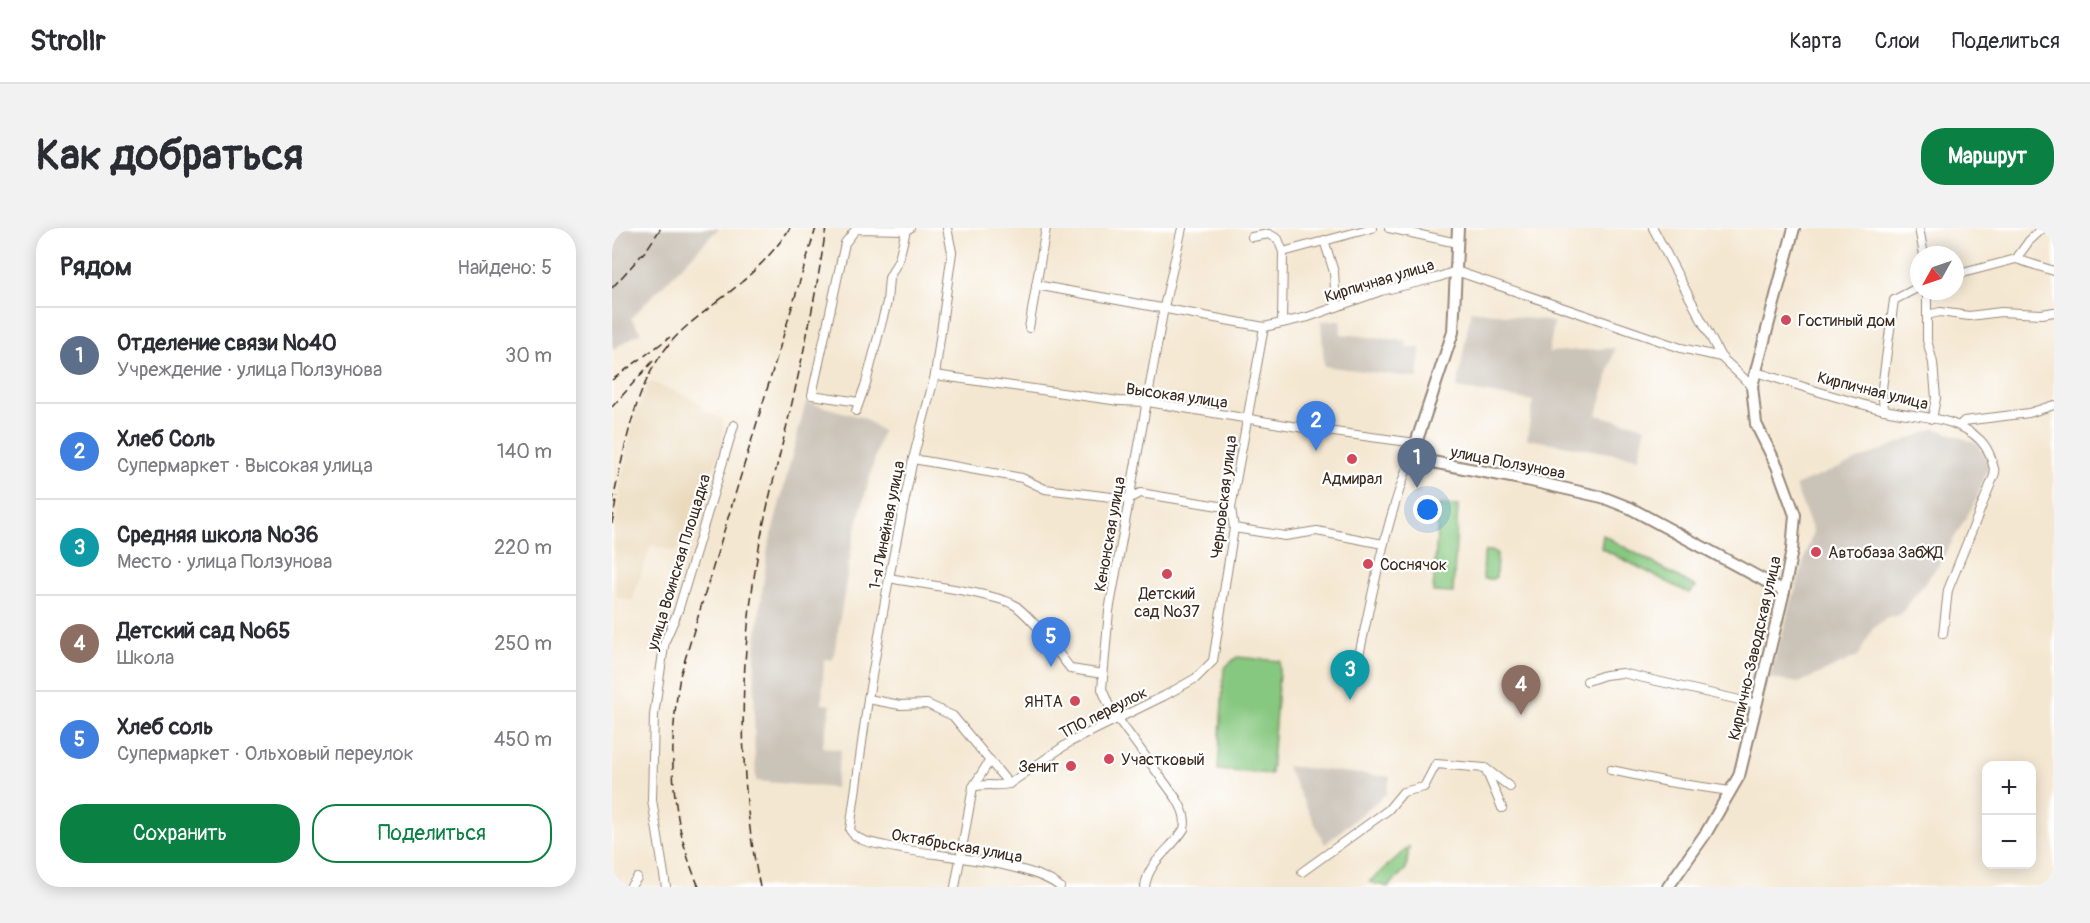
<!DOCTYPE html>
<html lang="ru">
<head>
<meta charset="utf-8">
<style>
  body { margin:0; font-family:Pangolin,sans-serif; background:#f2f2f3; color:#2b2b33 }
  .controls { position:absolute; right:18px; bottom:18px; display:grid; overflow:hidden; border-radius:12px; box-shadow:0 3px 15px #0003 }
  .controls button { width:54px; height:54px; display:grid; place-items:center; padding:0; border:0; border-bottom:2px solid #e1e1e2; background:#fff; color:#2b2b33; font:30px sans-serif }
  .compass { position:absolute; left:1298px; top:18px; width:54px; height:54px; border-radius:50%; background:#fff; box-shadow:0 3px 15px #0003; rotate:230deg }
  .you { position:absolute; left:816px; top:282px; width:21px; height:21px; margin:-15px; border:4px solid #fff; border-radius:50%; background:#1a73e8; box-shadow:0 0 0 9px #1a73e833 }
  .badge { display:grid; place-items:center; width:39px; height:39px; border-radius:50%; background:#0b8043; color:#fff; font-size:20px; font-weight:700 }
  .pin { position:absolute; translate:-50% -50px; filter:drop-shadow(0 2px 3px #0008) }
  .pin::after { content:''; position:absolute; top:32px; width:21px; height:18px; background:inherit; clip-path:polygon(0 0,100% 0,50% 100%) }
  .list { margin:0; padding:0; list-style:none }
  h2 { display:flex; justify-content:space-between; align-items:center; height:78px; margin:0; padding:0 24px; font-size:26px }
  h2 small { font-size:20px; font-weight:400; color:#7c7c81 }
  .list li { display:grid; grid-template-columns:39px 1fr auto; gap:18px; align-items:center; box-sizing:border-box; height:96px; padding:0 24px; border-top:2px solid #e1e1e2 }
  .list b { display:block; font-size:22px; white-space:nowrap }
  .list p { margin:0; font-size:20px; white-space:nowrap; color:#7c7c81 }
  .list em { font-size:20px; font-style:normal; color:#7c7c81 }
  .actions { display:flex; gap:12px; padding:18px 24px }
  .actions a { flex:1; padding:14px 0; border:2px solid #0b8043; border-radius:24px; text-align:center; font-size:21px; color:#0b8043 }
  .actions .main { background:#0b8043; color:#fff }
  .map { position:relative; flex:none; width:1442px; height:659px; overflow:hidden; border-radius:24px }
  header { display:flex; align-items:center; gap:36px; box-sizing:border-box; height:84px; padding:0 30px; background:#fff; border-bottom:2px solid #e1e1e2 }
  header strong { font-size:28px }
  nav { display:flex; gap:33px; margin-inline-start:auto; font-size:21px }
  .intro { display:flex; align-items:center; justify-content:space-between; box-sizing:border-box; height:144px; padding:0 36px }
  h1 { margin:0; font-size:42px }
  .button { padding:15px 27px; border-radius:24px; background:#0b8043; color:#fff; font-size:21px; font-weight:700 }
  main { display:flex; gap:36px; padding:0 36px }
  aside { flex:1; background:#fff; border-radius:24px; box-shadow:0 3px 15px #0003 }
  .map>svg:first-child { display:block }
  .built { fill:#ead9ba }
  .industrial { fill:#cac3b8 }
  .green { fill:#87c880; stroke:#61794f; stroke-width:1.5 }
  .lines { fill:none; stroke-linecap:round; stroke-linejoin:round }
  .street-casing { stroke:#988878; stroke-width:10 }
  .secondary-casing { stroke:#988878; stroke-width:14 }
  .street { stroke:#fff; stroke-width:8 }
  .secondary { stroke:#fff; stroke-width:10 }
  .rail { stroke:#3b2a1e; stroke-width:1.5; stroke-dasharray:9 4.5; stroke-linecap:butt }
  .poi-dot { fill:#d1495b; stroke:#fff; stroke-width:2 }
  .labels { text-anchor:middle; stroke-width:4.5; stroke-linejoin:round; paint-order:stroke }
  .street-label { font-size:16px; fill:#3b2a1e; stroke:#fff }
  .poi-label { font-size:16px; fill:#3b2a1e; stroke:#fff; text-anchor:start }
</style>
</head>
<body>
<header>
<strong>Strollr</strong>
<nav><a>Карта</a><a>Слои</a><a>Поделиться</a></nav>
</header>
<div class="intro"><h1>Как добраться</h1><a class="button">Маршрут</a></div>
<main>
<aside>
<h2>Рядом<small>Найдено: 5</small></h2>
<ul class="list">
<li><span class="badge" style="background:#5c6f8a">1</span><div><b>Отделение связи №40</b><p>Учреждение · улица Ползунова</p></div><em>30 m</em></li>
<li><span class="badge" style="background:#3f7fe0">2</span><div><b>Хлеб Соль</b><p>Супермаркет · Высокая улица</p></div><em>140 m</em></li>
<li><span class="badge" style="background:#0f9aa8">3</span><div><b>Средняя школа №36</b><p>Место · улица Ползунова</p></div><em>220 m</em></li>
<li><span class="badge" style="background:#8d6e63">4</span><div><b>Детский сад №65</b><p>Школа</p></div><em>250 m</em></li>
<li><span class="badge" style="background:#3f7fe0">5</span><div><b>Хлеб соль</b><p>Супермаркет · Ольховый переулок</p></div><em>450 m</em></li>
</ul>
<div class="actions"><a class="main">Сохранить</a><a>Поделиться</a></div>
</aside>
<div class="map">
<svg width="1442" height="659" viewBox="0 0 1442 659">
  <rect width="100%" height="100%" fill="#fff"/>
  <filter id="ink" filterUnits="userSpaceOnUse"><feTurbulence type="fractalNoise" baseFrequency=".0167" numOctaves="2"/><feDisplacementMap in="SourceGraphic" scale="12" xChannelSelector="R" yChannelSelector="G"/><feConvolveMatrix kernelMatrix="1 2 1 2 8 2 1 2 1" color-interpolation-filters="sRGB"/></filter>
  <filter id="wash" filterUnits="userSpaceOnUse"><feTurbulence type="fractalNoise" baseFrequency=".008" numOctaves="4" result="noise"/><feDisplacementMap in="SourceGraphic" scale="24" xChannelSelector="R" yChannelSelector="G"/><feGaussianBlur stdDeviation="1.35" result="paint"/><feColorMatrix in="noise" values="0 0 0 0 0 0 0 0 0 0 0 0 0 0 0 0 0 1.4 0 .05"/><feComposite in="paint" operator="in"/></filter>
  <g filter="url(#wash)">
    <rect width="100%" height="100%" fill="#f4e7d1"/>
    <polygon class="built" points="39,154 84,172 93,183 111,191 111,217 101,242 96,241 65,324 39,317 20,373 5,370 1,307 10,248 14,234 13,233 20,199 28,173 36,156"/>
    <g class="industrial">
      <polygon points="0,0 107,0 19,90 29,104 0,122"/>
      <polygon points="859,82 942,94 937,124 1003,120 985,187 1034,199 1027,230 915,211 921,173 845,160"/>
      <polygon points="728,92 729,106 795,113 794,119 808,120 806,150 712,138 709,93"/>
      <polygon points="194,174 252,190 270,203 241,312 221,432 212,431 210,476 219,477 210,519 229,522 223,560 144,553 142,504 143,419 156,320"/>
      <polygon points="1323,200 1366,216 1377,237 1364,272 1328,335 1288,387 1275,390 1261,400 1246,428 1187,455 1157,450 1201,303 1183,258"/>
      <polygon points="674,538 778,549 774,566 713,616"/>
    </g>
    <g class="green">
      <polygon points="827,277 846,278 841,365 821,364"/>
      <polygon points="991,307 1084,359 1077,365 989,320"/>
      <polygon points="874,323 882,323 885,326 884,349 880,351 873,351 871,349 872,326"/>
      <polygon points="625,429 668,433 659,546 606,542 612,440"/>
      <polygon points="797,619 794,641 776,659 757,654"/>
    </g>
  </g>
  <g filter="url(#ink)">
    <g class="lines">
      <g class="street-casing">
        <g id="street">
          <path d="M 335,0 L 340,24 L 323,147 L 301,231 L 277,350 L 256,471 L 238,602 C 246,614 261,615 274,618 C 316,628 419,633 448,659"/>
          <polyline points="777,0 845,15"/>
          <polyline points="1041,0 1109,129 1140,158"/>
          <polyline points="1307,0 1312,27"/>
          <polyline points="1437,0 1442,1"/>
          <polyline points="640,9 657,6 666,11 671,24 670,95"/>
          <polyline points="712,12 722,44 724,79"/>
          <polyline points="671,24 760,0"/>
          <polyline points="1404,31 1442,43"/>
          <polyline points="1343,47 1404,31 1417,13 1431,0"/>
          <polyline points="424,57 652,99 696,89 769,63 824,50 844,43 1069,120 1109,129"/>
          <polyline points="1315,63 1315,112 1321,135 1324,170 1320,191"/>
          <polyline points="1315,87 1328,84 1357,88 1389,84 1430,86 1442,84"/>
          <polyline points="417,100 434,0"/>
          <path d="M 1144,144 C 1187,157 1229,172 1273,182 C 1303,189 1345,188 1368,212 C 1377,221 1380,232 1383,245 L 1336,362 L 1331,406"/>
          <polyline points="323,147 507,173 536,174 692,200 804,215"/>
          <polyline points="247,174 200,167 233,15 244,1 294,2 298,0"/>
          <polyline points="1272,182 1270,160 1282,72 1307,59"/>
          <polyline points="244,183 254,155 275,74 277,50 287,31 294,2"/>
          <polyline points="1347,198 1352,193 1417,185 1442,177"/>
          <polyline points="301,231 410,250 433,261 516,271 528,265 619,280"/>
          <polyline points="622,300 673,308 705,303 771,316"/>
          <path d="M 277,350 C 301,355 389,366 404,378 C 425,395 442,420 459,441 L 491,446"/>
          <path d="M 746,432 C 761,364 773,295 799,230"/>
          <polyline points="975,453 993,447 1010,445 1145,476"/>
          <polyline points="256,471 288,477 315,476 341,488 397,556 458,514 552,468 584,450 601,433 622,300 619,280 652,99"/>
          <polyline points="874,542 890,580"/>
          <polyline points="999,542 1056,554 1118,563"/>
          <path d="M 361,559 C 374,555 384,559 397,556"/>
          <polyline points="690,644 776,582 791,564 812,559 824,536 873,540 898,559"/>
          <polyline points="18,659 25,650"/>
          <polyline points="54,659 40,572 42,487 51,425 53,413 66,383 122,197"/>
          <polyline points="343,659 361,559 378,532"/>
          <path d="M 533,659 C 536,633 559,622 572,601 C 575,590 570,580 564,570 L 498,480 L 490,461 L 497,383 L 552,79 L 570,0"/>
        </g>
      </g>
      <g class="secondary-casing">
        <g id="secondary">
          <polyline points="846,0 841,104 799,230 915,252 990,269 1018,280 1172,363"/>
          <polyline points="1056,659 1094,605 1127,548 1172,363 1180,322 1183,287 1165,238 1144,196 1140,158 1182,0"/>
        </g>
      </g>
      <use href="#street" class="street"/>
      <use href="#secondary" class="secondary"/>
      <g class="rail">
        <polyline points="0,60 35,21 49,0"/>
        <path d="M 106,73 C 133,53 159,29 178,0"/>
        <polyline points="0,152 58,109"/>
        <polyline points="0,179 41,133"/>
        <path d="M 0,276 C 13,223 20,163 55,119 C 70,99 92,85 111,69"/>
        <polyline points="0,295 5,268"/>
        <path d="M 87,659 C 57,591 56,520 68,448 L 204,0"/>
        <path d="M 148,659 C 126,556 127,447 143,343 C 150,296 162,250 173,205 C 189,137 204,69 214,0"/>
      </g>
    </g>
  </g>
  <g class="poi-dot">
    <circle cx="1174" cy="92" r="6"/>
    <circle cx="740" cy="231" r="6"/>
    <circle cx="1204" cy="324" r="6"/>
    <circle cx="756" cy="336" r="6"/>
    <circle cx="555" cy="346" r="6"/>
    <circle cx="463" cy="473" r="6"/>
    <circle cx="497" cy="531" r="6"/>
    <circle cx="459" cy="538" r="6"/>
  </g>
  <g class="labels">
    <g class="street-label">
      <text transform="translate(767 52) rotate(-17)" y="6">Кирпичная улица</text>
      <text transform="translate(1261 162) rotate(14)" y="6">Кирпичная улица</text>
      <text transform="translate(565 167) rotate(8)" y="6">Высокая улица</text>
      <text transform="translate(896 234) rotate(11)" y="6">улица Ползунова</text>
      <text transform="translate(611 269) rotate(-83)" y="6">Черновская улица</text>
      <text transform="translate(274 297) rotate(-79)" y="6">1-я Линейная улица</text>
      <text transform="translate(497 306) rotate(-80)" y="6">Кенонская улица</text>
      <text transform="translate(66 334) rotate(-73)" y="6">улица Воинская Площадка</text>
      <text transform="translate(1142 420) rotate(-77)" y="6">Кирпично-Заводская улица</text>
      <text transform="translate(491 484) rotate(-27)" y="6">ТПО переулок</text>
      <text transform="translate(345 617) rotate(10)" y="6">Октябрьская улица</text>
    </g>
    <g class="poi-label">
      <text x="1186" y="98">Гостиный дом</text>
      <text x="740" y="256" text-anchor="middle">Адмирал</text>
      <text x="1216" y="330">Автобаза ЗабЖД</text>
      <text x="768" y="342">Соснячок</text>
      <text x="555" y="371" text-anchor="middle">Детский<tspan x="555" dy="18">сад №37</tspan></text>
      <text x="451" y="479" text-anchor="end">ЯНТА</text>
      <text x="509" y="537">Участковый</text>
      <text x="447" y="544" text-anchor="end">Зенит</text>
    </g>
  </g>
</svg>
<div class="controls">
<button>+</button>
<button>−</button>
</div>
<svg class="compass" viewBox="-18 -18 36 36"><path d="M0-13l5 13h-10z" fill="#e53935"/><path d="M0 13l5-13h-10z" fill="#7c7c81"/></svg>
<div class="you"></div>
<div class="pin badge" style="left:805px;top:260px;background:#5c6f8a">1</div>
<div class="pin badge" style="left:704px;top:223px;background:#3f7fe0">2</div>
<div class="pin badge" style="left:738px;top:472px;background:#0f9aa8">3</div>
<div class="pin badge" style="left:909px;top:487px;background:#8d6e63">4</div>
<div class="pin badge" style="left:439px;top:439px;background:#3f7fe0">5</div>
</div>
</main>
</body>
</html>
